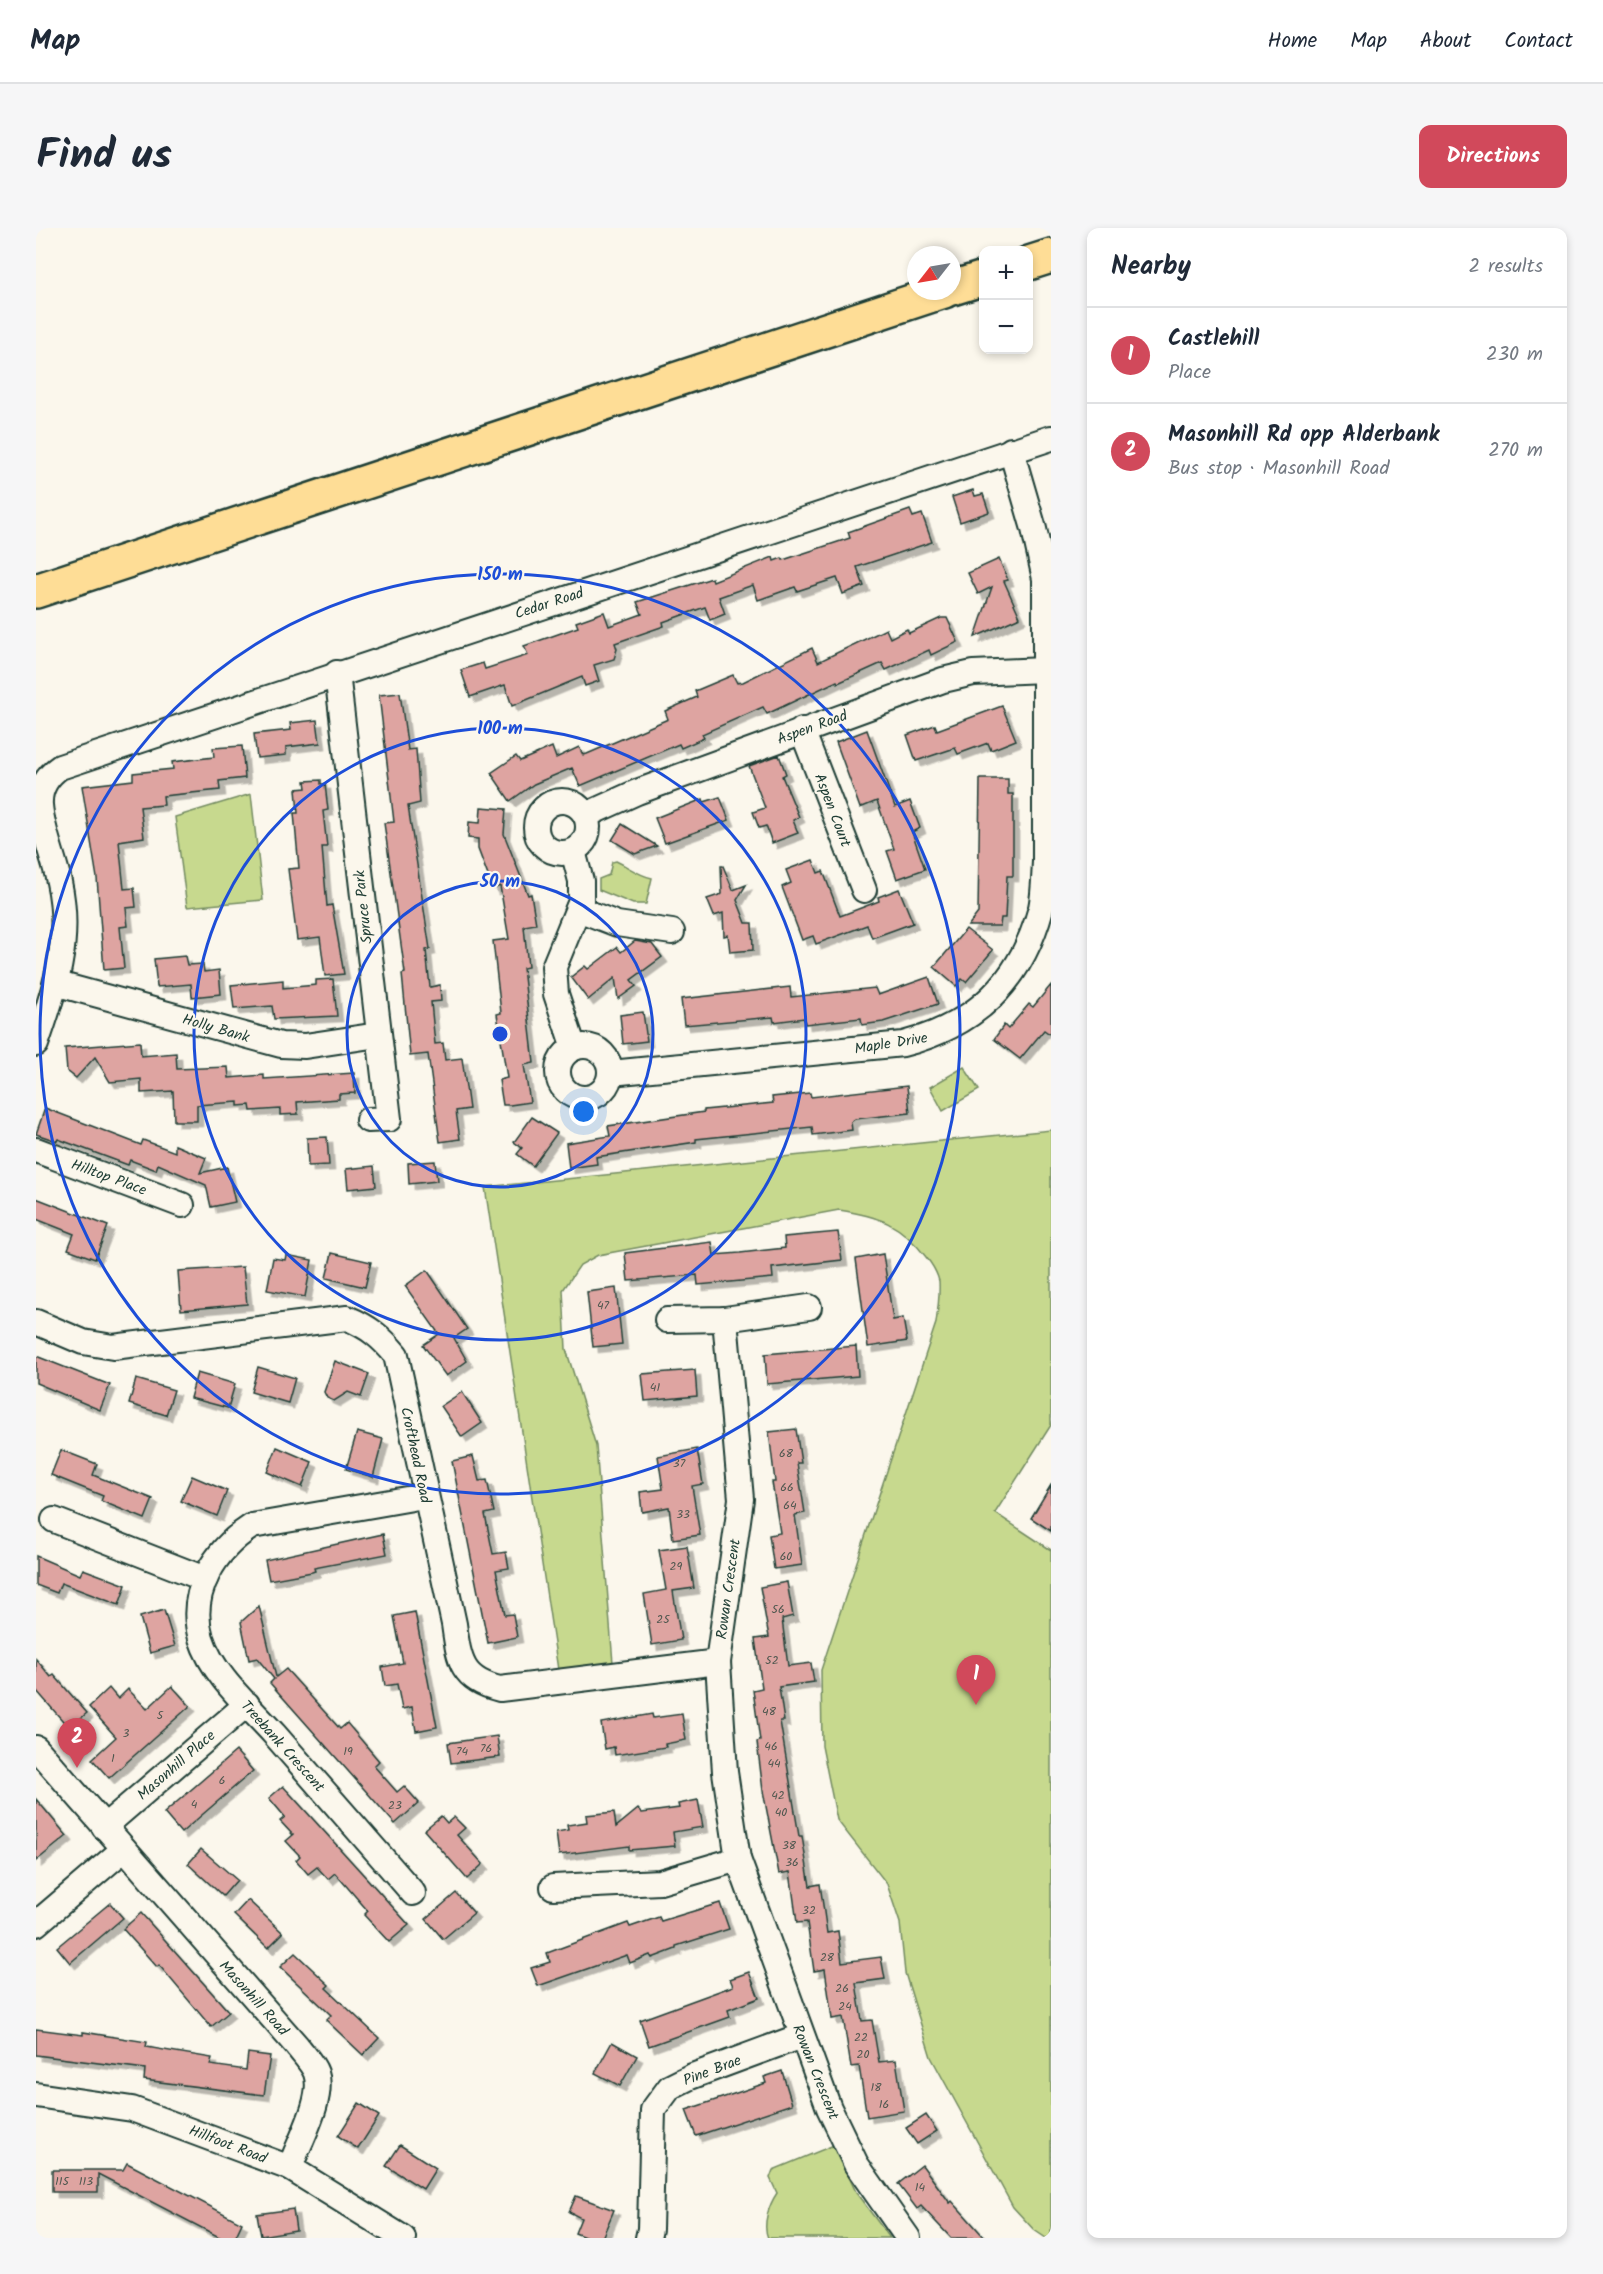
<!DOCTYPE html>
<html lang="en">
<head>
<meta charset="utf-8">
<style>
  body { margin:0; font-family:Kalam,sans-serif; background:#f6f6f7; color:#1f2937 }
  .controls { position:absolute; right:18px; top:18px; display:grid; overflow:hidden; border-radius:12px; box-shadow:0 3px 9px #0003 }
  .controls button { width:54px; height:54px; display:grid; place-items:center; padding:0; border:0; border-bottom:2px solid #e0e1e3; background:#fff; color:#1f2937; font:30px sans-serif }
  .compass { position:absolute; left:871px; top:18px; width:54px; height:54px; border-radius:50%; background:#fff; box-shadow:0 3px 9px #0003; rotate:239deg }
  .you { position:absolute; left:548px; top:884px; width:21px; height:21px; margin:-15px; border:4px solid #fff; border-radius:50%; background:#1a73e8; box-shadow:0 0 0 9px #1a73e833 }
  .badge { display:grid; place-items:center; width:39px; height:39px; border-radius:50%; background:#d1495b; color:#fff; font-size:20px; font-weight:700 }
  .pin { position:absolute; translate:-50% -50px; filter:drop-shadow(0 2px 3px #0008) }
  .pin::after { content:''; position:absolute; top:32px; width:21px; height:18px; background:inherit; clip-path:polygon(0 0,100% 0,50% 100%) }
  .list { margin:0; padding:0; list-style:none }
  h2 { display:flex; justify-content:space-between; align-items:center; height:78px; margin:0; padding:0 24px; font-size:26px }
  h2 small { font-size:20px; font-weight:400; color:#747a83 }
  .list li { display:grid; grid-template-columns:39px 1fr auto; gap:18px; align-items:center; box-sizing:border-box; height:96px; padding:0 24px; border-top:2px solid #e0e1e3 }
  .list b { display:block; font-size:22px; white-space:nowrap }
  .list p { margin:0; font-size:20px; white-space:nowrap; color:#747a83 }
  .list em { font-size:20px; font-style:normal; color:#747a83 }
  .map { position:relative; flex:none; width:1015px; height:2010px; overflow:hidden; border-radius:12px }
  header { display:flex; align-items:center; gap:36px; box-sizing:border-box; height:84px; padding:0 30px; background:#fff; border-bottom:2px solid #e0e1e3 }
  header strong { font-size:28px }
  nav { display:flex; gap:33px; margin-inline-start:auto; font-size:21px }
  .intro { display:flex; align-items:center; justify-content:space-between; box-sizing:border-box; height:144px; padding:0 36px }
  h1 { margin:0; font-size:42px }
  .button { padding:15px 27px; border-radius:12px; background:#d1495b; color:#fff; font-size:21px; font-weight:700 }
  main { display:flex; gap:36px; padding:0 36px }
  aside { flex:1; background:#fff; border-radius:12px; box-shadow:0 3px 9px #0003 }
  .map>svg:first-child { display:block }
  .green { fill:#c7d98e; stroke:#738b61; stroke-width:1.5 }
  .building { fill:#dea4a1; stroke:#1f3d34; stroke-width:1.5; filter:url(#shadow) }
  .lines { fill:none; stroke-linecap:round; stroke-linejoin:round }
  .minor-casing { stroke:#1f3d34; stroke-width:28 }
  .highway-casing { stroke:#1f3d34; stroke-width:38 }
  .minor { stroke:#fbf7ec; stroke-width:24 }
  .highway { stroke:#fedd96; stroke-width:33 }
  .ring { fill:none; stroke:#1d4ed8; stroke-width:3 }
  .labels { text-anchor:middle; stroke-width:4.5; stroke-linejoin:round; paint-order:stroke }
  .number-label { font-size:12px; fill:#4f574f }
  .street-label { font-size:15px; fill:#1f3d34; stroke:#fbf7ec }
  .centre { fill:#1d4ed8; stroke:#fbf7ec; stroke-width:3 }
  .ring-label { font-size:18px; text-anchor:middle; font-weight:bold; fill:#1d4ed8; stroke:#fbf7ec; stroke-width:4.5; stroke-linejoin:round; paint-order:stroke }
</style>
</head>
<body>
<header>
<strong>Map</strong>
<nav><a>Home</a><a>Map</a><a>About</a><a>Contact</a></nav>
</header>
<div class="intro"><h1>Find us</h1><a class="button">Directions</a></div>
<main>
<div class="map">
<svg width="1015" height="2010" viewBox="0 0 1015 2010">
  <defs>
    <filter id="shadow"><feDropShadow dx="5.5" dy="5.5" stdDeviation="0" flood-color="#0004"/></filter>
  </defs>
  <rect width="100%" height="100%" fill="#fbf7ec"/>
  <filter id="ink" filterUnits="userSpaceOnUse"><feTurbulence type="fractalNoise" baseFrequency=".0167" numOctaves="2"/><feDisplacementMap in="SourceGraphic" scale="12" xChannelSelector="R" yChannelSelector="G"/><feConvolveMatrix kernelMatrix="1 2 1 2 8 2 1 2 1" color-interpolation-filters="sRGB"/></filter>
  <g filter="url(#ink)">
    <g class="green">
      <polygon points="215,566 227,672 151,679 139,589"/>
      <path d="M 580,633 C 593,639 602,647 616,650 L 610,676 L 597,676 L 563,662 L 563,651 L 573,647 L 576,634 Z"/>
      <polygon points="928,839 943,862 907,883 894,859"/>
      <path d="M 1015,902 L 1015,1197 L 959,1285 L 1015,1322 L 1015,2010 L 1010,2010 L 998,2002 L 977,1979 L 895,1829 L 869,1745 L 864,1695 L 851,1656 L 801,1592 L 786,1518 L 785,1442 L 900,1095 C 902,1081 904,1067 903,1053 C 901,1045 895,1035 890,1029 C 865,996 843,988 803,982 L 562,1027 L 544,1037 L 527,1062 L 530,1121 L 560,1218 L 578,1448 L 524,1455 L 449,959 Z"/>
      <path d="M 798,1917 L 821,1966 L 854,2010 L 732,2010 C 726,1996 733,1977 741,1965 L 734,1950 L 737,1942 Z"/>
    </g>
    <g class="building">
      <polygon points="937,262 939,268 947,266 953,284 924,294 916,269"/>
      <polygon points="874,282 877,289 886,286 896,314 821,339 828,358 807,366 801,350 761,363 759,359 722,372 717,357 683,369 689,386 674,392 669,379 627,394 628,398 579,415 581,421 578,431 558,437 563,453 549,458 546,449 476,478 469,457 434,469 425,442 447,435 449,441 492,427 488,418 542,399 540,394 568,384 573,398 606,386 601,374 676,350 677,353 737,329 738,333 746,330 747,332 814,310 812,304"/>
      <polygon points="963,331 972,352 968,353 984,389 939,409 956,359 942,366 932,345"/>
      <polygon points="905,390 911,390 922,414 895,427 893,422 850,442 846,435 802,455 801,453 731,486 727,479 666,506 668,510 645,520 643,516 544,558 536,540 498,556 474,573 455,545 480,528 484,533 516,519 520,530 543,519 547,527 551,526 632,491 629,483 661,469 659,463 697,447 701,455 707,454 776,420 782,434 850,401 854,410 871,401 873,405"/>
      <polygon points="364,465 372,522 380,521 384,575 372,578 394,721 390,722 394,759 404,757 405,773 395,774 399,816 407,815 409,832 426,830 433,881 420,883 424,911 404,914 392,826 374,828 366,746 369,745 348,595 358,594 343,467"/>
      <polygon points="966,478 980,512 955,522 952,515 922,526 919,520 880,533 871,507 899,497 901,502"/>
      <polygon points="281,492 284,515 250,519 250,527 221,530 218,506 255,502 254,495"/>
      <polygon points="831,502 859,579 874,573 884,600 876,604 889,641 861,651 851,623 858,621 841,573 824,580 800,514"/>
      <polygon points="206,518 209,550 183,553 184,562 127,568 128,577 104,579 108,609 83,613 88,661 98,660 100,679 90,680 92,698 84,699 88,740 68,742 61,650 46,558 97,552 97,545 137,541 136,534 178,529 177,520"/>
      <polygon points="743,527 750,546 746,548 763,589 757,592 762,605 736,615 730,598 723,600 717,584 729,580 713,538"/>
      <polygon points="944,551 972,551 972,566 977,566 977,648 971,648 969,690 965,690 964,698 932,698 942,685"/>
      <polygon points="285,552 285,556 289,556 292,582 287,583 291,619 286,619 291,678 296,677 308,746 289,748 284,709 261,712 252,641 263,640 258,585 262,585 260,561 270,560 269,553"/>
      <polygon points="684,569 693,592 629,615 619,590 667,571 668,574"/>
      <polygon points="445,579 470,581 468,606 492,667 495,666 500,696 488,698 492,739 487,740 498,835 488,837 494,874 474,877 467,877 463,852 471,850 461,786 465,785 457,713 473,711 464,658 457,661 442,621 442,611 432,610 433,594 444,595"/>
      <polygon points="586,596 621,618 599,626 576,612"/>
      <polygon points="777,632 782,645 787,643 804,688 843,673 842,669 863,661 877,695 836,710 831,697 780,716 777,708 766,712 746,659 755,655 750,642"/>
      <polygon points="685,638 687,638 697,662 710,657 701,672 710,695 716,695 717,722 694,724 692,707 688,708 687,685 678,688 671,671 686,666"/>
      <polygon points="930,701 957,722 930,754 926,751 920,758 898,739"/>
      <polygon points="599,713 616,716 626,729 595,752 600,758 582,771 579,750 552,772 535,749 549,738 552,741 581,719 585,724"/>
      <polygon points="149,728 151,737 167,736 168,744 183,742 185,766 156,769 155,756 121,759 118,731"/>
      <polygon points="893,749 902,776 847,794 826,797 825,790 769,796 768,790 738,794 737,789 648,797 645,771 754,759 755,769 839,760 842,767"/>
      <polygon points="297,751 301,788 238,791 236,778 198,781 195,757 247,752 247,760 280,757 280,752"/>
      <polygon points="1015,757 1015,807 1008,802 984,831 958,811 968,797 972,801 993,776 997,779"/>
      <polygon points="607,784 611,813 587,816 584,787"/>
      <polygon points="104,814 105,828 140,825 141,841 192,839 193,850 228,847 228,851 318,845 319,865 303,866 303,871 261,874 262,886 244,887 244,881 215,883 214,877 202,878 202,874 161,877 161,893 138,893 137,863 105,865 105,851 74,854 59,829 40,850 31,843 29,820"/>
      <polygon points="871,858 874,885 819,891 815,894 816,902 777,907 776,899 660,911 660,914 560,929 561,936 533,940 530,915 574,908 572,898 668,884 668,882 737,875 736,869 774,865 775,869"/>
      <polygon points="9,880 105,917 107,912 139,924 139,917 170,930 164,945 191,939 199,974 175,979 170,957 122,936 120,942 94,932 92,937 22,911 21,913 0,906"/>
      <polygon points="496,889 521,905 497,938 481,926 486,920 478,914"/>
      <polygon points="291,909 293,937 272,938 271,910"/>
      <polygon points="399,933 401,953 373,956 372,935"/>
      <polygon points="338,938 340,958 312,961 310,941"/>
      <polygon points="0,970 72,998 59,1031 32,1021 38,1006 0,991"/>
      <polygon points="802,1004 806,1032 736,1040 737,1050 662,1057 661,1047 592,1053 589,1025 676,1014 678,1027 704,1025 749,1020 748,1009"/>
      <polygon points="296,1025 335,1034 329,1059 290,1050"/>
      <polygon points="847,1026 857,1092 867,1090 871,1113 832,1119 820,1031"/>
      <polygon points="250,1027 276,1032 269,1069 231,1062 237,1030 249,1032"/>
      <polygon points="207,1039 211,1076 145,1082 142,1043"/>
      <polygon points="391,1042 431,1101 418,1110 431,1133 410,1148 387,1117 403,1106 369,1058"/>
      <polygon points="580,1060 586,1116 557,1119 551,1064"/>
      <polygon points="820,1118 822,1148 731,1156 729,1126"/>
      <polygon points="0,1128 74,1157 64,1182 0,1155"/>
      <polygon points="299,1133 333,1146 325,1169 312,1164 298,1173 291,1170 288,1164"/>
      <polygon points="222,1139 259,1150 252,1175 215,1164"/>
      <polygon points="659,1142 661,1168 609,1173 606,1146"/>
      <polygon points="161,1145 199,1156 192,1180 154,1170"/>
      <polygon points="100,1151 138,1162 130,1187 93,1176"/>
      <polygon points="426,1164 446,1195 426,1209 405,1178"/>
      <polygon points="760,1201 765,1235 761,1235 769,1285 759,1287 766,1337 738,1341 733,1307 744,1305 736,1254 739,1254 733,1204"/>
      <polygon points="321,1204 347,1211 337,1249 310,1241"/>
      <polygon points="241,1219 276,1234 266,1259 231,1244"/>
      <polygon points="661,1221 667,1256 656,1258 664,1307 637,1311 633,1279 606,1284 604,1264 627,1261 622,1228"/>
      <polygon points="25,1222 61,1236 57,1247 117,1271 109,1291 65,1273 67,1268 15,1247"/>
      <polygon points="437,1228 443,1253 451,1252 458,1284 449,1286 457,1326 470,1324 473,1340 460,1342 469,1387 477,1386 481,1409 452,1415 416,1233"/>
      <polygon points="156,1248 191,1263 181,1288 145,1273"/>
      <polygon points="1015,1257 1015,1303 995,1290"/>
      <polygon points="347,1306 351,1326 278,1340 279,1343 276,1344 233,1352 229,1332"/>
      <polygon points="651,1318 658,1360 637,1363 645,1412 616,1417 608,1366 630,1362 623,1322"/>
      <polygon points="0,1328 44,1347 47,1341 90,1357 83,1377 25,1355 21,1365 0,1357"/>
      <polygon points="751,1354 757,1388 746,1391 752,1438 775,1435 778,1454 743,1459 748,1493 744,1493 763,1608 766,1608 774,1658 784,1656 791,1705 802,1703 806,1734 845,1729 849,1751 820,1755 826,1793 836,1792 843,1834 860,1832 868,1883 831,1889 823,1838 815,1839 807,1789 796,1791 789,1741 778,1743 771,1694 761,1695 754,1644 743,1646 727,1563 721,1514 724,1513 717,1462 726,1460 719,1411 733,1409 724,1359"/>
      <polygon points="223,1378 240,1449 250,1441 304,1501 311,1495 343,1533 338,1538 361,1564 368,1558 383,1575 359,1596 234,1455 238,1451 221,1430 213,1432 205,1394"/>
      <polygon points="128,1382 139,1418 114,1425 104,1389"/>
      <polygon points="379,1384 401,1499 380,1503 376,1479 366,1481 361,1456 349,1458 346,1439 367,1435 358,1388"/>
      <polygon points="0,1431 15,1449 18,1447 51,1485 33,1500 0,1462"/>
      <polygon points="136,1458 154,1478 73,1550 56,1531 80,1509 53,1479 73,1460 82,1471 92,1461 111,1481"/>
      <polygon points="616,1486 617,1490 646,1486 650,1512 629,1516 630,1519 579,1527 578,1519 569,1521 565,1495"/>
      <polygon points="461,1508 464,1529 415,1535 412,1515"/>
      <polygon points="200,1523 217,1543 145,1605 128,1585"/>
      <polygon points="247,1558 373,1697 353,1714 328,1687 332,1683 299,1645 292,1651 281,1639 272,1646 260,1632 264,1628 250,1613 257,1607 244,1593 249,1589 233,1570"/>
      <polygon points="0,1571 31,1608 0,1633"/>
      <polygon points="662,1572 667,1599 637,1604 639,1618 593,1622 593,1618 523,1627 520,1604 532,1602 531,1597 551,1594 550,1587 578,1584 580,1599 602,1581 606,1585 643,1580 642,1576"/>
      <polygon points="405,1588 411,1595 418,1589 429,1600 421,1607 447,1636 431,1651 388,1602"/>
      <polygon points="165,1621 201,1652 187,1668 152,1636"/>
      <polygon points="420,1665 438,1685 407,1711 390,1691"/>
      <polygon points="212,1672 247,1705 232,1720 198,1687"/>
      <polygon points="74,1675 87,1690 34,1735 21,1719"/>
      <polygon points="684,1675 693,1701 640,1718 640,1721 616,1730 614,1727 594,1735 591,1727 502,1758 495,1740 514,1734 511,1725 592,1695 594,1699 623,1689 625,1693"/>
      <polygon points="105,1685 193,1784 175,1799 123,1737 121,1739 87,1701"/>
      <polygon points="259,1725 293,1757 290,1760 343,1810 327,1827 290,1792 295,1787 244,1739"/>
      <polygon points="713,1744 723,1770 692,1782 694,1789 613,1818 604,1792 697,1758 694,1751"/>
      <polygon points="0,1801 47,1807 47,1804 111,1814 110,1819 176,1830 174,1837 210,1842 212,1825 234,1828 228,1867 108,1852 109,1841 0,1827"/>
      <polygon points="576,1814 601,1828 584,1858 559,1845"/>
      <polygon points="746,1843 756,1876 660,1908 650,1882 730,1855 728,1849"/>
      <polygon points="323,1875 343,1888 322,1921 302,1908"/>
      <polygon points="890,1887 901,1903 881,1916 870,1900"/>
      <polygon points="364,1917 400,1940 387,1961 350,1938"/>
      <polygon points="91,1935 206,1995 199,2010 185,2010 62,1946 62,1964 16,1964 16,1942 87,1942"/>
      <polygon points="886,1937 914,1975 916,1973 949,2010 915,2010 885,1978 881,1981 862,1956"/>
      <polygon points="540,1968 578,1982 566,2010 551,2010 539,2005 545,1990 533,1984"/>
      <polygon points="257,1981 260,2002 225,2008 221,1986"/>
    </g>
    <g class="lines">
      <g class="minor-casing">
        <g id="minor">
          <polyline points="301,445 353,891 332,892"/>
          <polyline points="766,502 828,662"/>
          <circle cx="526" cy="599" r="26"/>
          <polyline points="550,587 601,564 907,452 937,445 1009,442"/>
          <polyline points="537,623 545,653 545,673 518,739 520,766 538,820"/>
          <polyline points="542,681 581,696 636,704"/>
          <polyline points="22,756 245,817 269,818 342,807"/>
          <path d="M 0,816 C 19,762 36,713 23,654 C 18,629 6,603 4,577 C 3,561 11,548 24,539 L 1015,210"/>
          <circle cx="548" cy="844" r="26"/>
          <path d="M 575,845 L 867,816 C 940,797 985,754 1005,680 C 1008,666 1008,649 1009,634 L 1009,351 L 998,301 L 975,222"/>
          <polyline points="0,922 146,977"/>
          <polyline points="689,1091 705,1271 682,1434 689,1544 702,1631 793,1880 820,1936 872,2010"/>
          <polyline points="631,1092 689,1091 773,1079"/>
          <path d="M 0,1094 L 47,1114 L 77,1119 L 311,1090 C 333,1099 345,1109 360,1127 L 418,1396 C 423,1432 425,1452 464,1461 L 682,1434"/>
          <polyline points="18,1292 169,1351"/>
          <path d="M 0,1520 L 261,1818 C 267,1826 277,1836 280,1845 C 289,1871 262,1915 254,1940"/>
          <polyline points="68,1599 211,1476"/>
          <polyline points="517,1659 624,1654 702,1631"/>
          <path d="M 377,1665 C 331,1612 285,1560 239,1507 C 213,1478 177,1448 165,1410 C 151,1364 180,1321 216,1298 L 388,1268"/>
          <polyline points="0,1696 88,1621"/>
          <polyline points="0,1867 96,1881 254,1940 367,2010"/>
          <polyline points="612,2010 614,2001 617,1882 634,1859 654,1849 765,1808"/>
        </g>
      </g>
      <g class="highway-casing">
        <g id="highway">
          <polyline points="993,35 1015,28"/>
          <polyline points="916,60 948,50"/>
          <polyline points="0,363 908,63"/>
        </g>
      </g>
      <use href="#minor" class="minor"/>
      <use href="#highway" class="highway"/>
    </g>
  </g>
  <g class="ring">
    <circle cx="464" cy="806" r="153"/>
    <circle cx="464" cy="806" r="306"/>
    <circle cx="464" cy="806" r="460"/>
  </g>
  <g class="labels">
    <g class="number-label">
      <text x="567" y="1081">47</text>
      <text x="619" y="1163">41</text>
      <text x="750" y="1229">68</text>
      <text x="643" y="1239">37</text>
      <text x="751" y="1263">66</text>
      <text x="754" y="1281">64</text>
      <text x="647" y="1290">33</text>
      <text x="750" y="1332">60</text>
      <text x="640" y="1342">29</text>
      <text x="742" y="1385">56</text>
      <text x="627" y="1395">25</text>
      <text x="736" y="1436">52</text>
      <text x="733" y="1487">48</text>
      <text x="124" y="1491">5</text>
      <text x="90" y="1509">3</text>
      <text x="735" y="1522">46</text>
      <text x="450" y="1524">76</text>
      <text x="312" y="1527">19</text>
      <text x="426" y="1527">74</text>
      <text x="77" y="1534">1</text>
      <text x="738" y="1539">44</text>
      <text x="186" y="1556">6</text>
      <text x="742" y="1571">42</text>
      <text x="158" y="1580">4</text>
      <text x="359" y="1581">23</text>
      <text x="745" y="1588">40</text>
      <text x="753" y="1621">38</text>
      <text x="756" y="1638">36</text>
      <text x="773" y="1686">32</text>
      <text x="791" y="1733">28</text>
      <text x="806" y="1764">26</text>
      <text x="809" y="1782">24</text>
      <text x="825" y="1813">22</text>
      <text x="827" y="1830">20</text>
      <text x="840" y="1863">18</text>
      <text x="848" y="1880">16</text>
      <text x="26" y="1957">115</text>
      <text x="50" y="1957">113</text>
      <text x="884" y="1963">14</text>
    </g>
    <g class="street-label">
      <text transform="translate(513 375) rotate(-18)" y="5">Cedar Road</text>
      <text transform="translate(776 499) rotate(-20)" y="5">Aspen Road</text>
      <text transform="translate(797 582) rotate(69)" y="5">Aspen Court</text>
      <text transform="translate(327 679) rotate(-96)" y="5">Spruce Park</text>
      <text transform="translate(180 800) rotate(16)" y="5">Holly Bank</text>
      <text transform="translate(855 815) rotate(-9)" y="5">Maple Drive</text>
      <text transform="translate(73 949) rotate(20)" y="5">Hilltop Place</text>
      <text transform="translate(380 1227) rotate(78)" y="5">Crofthead Road</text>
      <text transform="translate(692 1361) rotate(-82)" y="5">Rowan Crescent</text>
      <text transform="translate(247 1518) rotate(48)" y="5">Treebank Crescent</text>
      <text transform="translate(140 1537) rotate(-41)" y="5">Masonhill Place</text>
      <text transform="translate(218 1770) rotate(48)" y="5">Masonhill Road</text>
      <text transform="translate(676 1842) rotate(-21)" y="5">Pine Brae</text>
      <text transform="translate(780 1844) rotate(68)" y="5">Rowan Crescent</text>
      <text transform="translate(192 1916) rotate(21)" y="5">Hillfoot Road</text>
    </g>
  </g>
  <circle cx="464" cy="806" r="9" class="centre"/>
  <g class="ring-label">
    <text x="464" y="352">150 m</text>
    <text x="464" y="506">100 m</text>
    <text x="464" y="659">50 m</text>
  </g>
</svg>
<div class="controls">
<button>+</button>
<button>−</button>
</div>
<svg class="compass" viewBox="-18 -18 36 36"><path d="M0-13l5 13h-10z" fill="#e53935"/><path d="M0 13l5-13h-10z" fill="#747a83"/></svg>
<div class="you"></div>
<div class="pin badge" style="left:940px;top:1477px">1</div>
<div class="pin badge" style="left:41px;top:1540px">2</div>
</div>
<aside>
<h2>Nearby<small>2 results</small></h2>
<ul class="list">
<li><span class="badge">1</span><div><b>Castlehill</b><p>Place</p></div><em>230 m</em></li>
<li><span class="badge">2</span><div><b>Masonhill Rd opp Alderbank</b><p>Bus stop · Masonhill Road</p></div><em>270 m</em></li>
</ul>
</aside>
</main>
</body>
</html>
